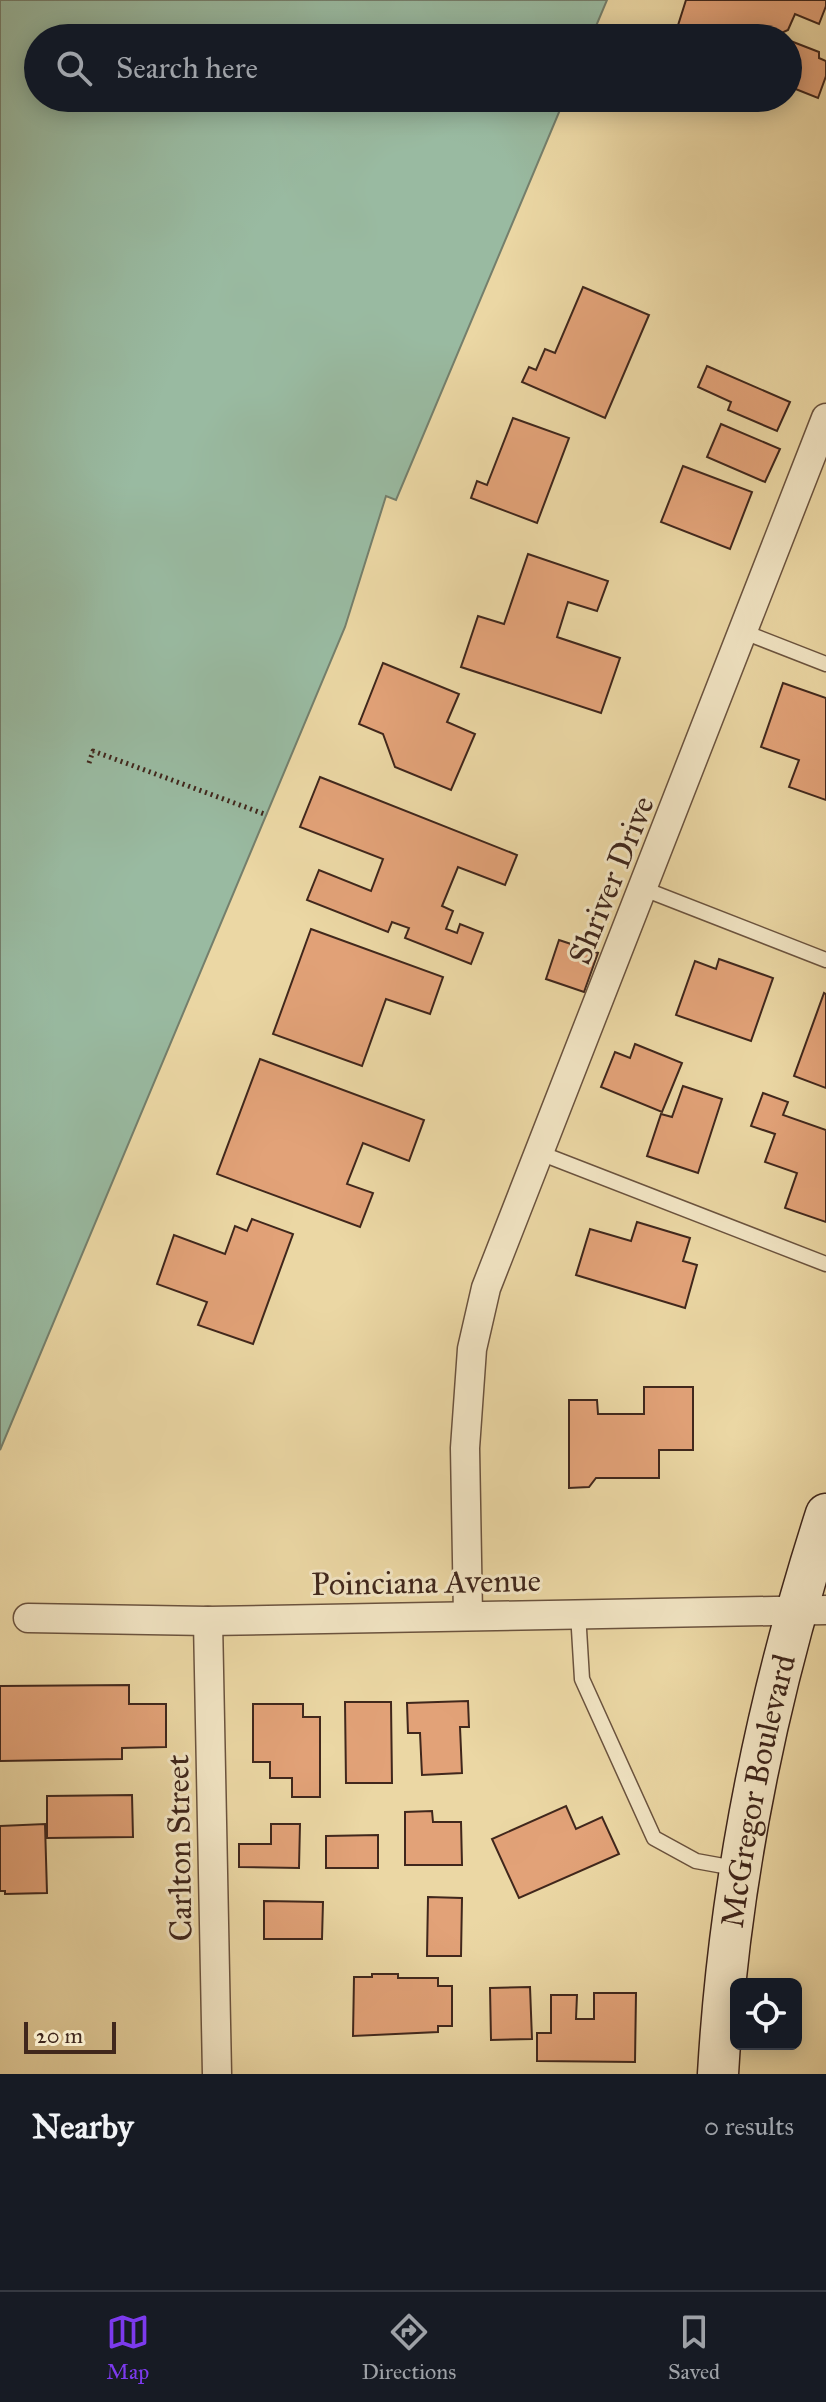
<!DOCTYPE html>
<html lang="en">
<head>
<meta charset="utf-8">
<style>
  body { margin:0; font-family:"IM FELL Great Primer",serif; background:#242831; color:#f1f3f6 }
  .controls { position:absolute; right:24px; bottom:24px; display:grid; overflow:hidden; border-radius:12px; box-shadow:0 4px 20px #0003 }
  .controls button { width:72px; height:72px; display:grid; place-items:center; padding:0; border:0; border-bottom:2px solid #363941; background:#171b24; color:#f1f3f6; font:40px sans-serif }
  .scale { position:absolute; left:24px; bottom:20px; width:92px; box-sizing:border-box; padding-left:8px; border:4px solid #40271c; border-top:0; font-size:22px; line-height:28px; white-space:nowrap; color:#40271c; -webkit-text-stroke:6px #f2e5c4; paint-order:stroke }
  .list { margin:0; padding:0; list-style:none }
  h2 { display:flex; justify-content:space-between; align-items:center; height:104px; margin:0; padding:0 32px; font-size:34px }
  h2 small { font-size:26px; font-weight:400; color:#9ea1a6 }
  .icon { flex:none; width:44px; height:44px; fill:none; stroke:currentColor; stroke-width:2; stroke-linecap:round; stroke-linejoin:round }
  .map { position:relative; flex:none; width:826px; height:2074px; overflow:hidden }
  .search { position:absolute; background:#171b24; box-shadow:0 4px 20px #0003; left:24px; right:24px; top:24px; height:88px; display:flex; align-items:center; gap:20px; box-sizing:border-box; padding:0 28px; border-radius:44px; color:#9ea1a6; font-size:30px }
  .sheet { height:216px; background:#171b24 }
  nav { display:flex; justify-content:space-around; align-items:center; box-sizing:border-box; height:112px; border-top:2px solid #363941; background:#171b24; font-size:22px; color:#9ea1a6 }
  nav a { display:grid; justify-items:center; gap:4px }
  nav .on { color:#7c3aed }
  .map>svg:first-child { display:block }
  .water { fill:#99baa1; stroke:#757f6c; stroke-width:2 }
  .building { fill:#e2a278; stroke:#40271c; stroke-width:2 }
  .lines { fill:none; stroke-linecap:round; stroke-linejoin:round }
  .service-casing { stroke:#6b533e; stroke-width:17 }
  .minor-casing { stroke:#6b533e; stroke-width:31 }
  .secondary-casing { stroke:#40271c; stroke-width:43 }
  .path { stroke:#40271c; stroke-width:5; stroke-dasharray:2 4; stroke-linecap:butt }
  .service { stroke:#f2e5c4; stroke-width:14 }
  .minor { stroke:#f2e5c4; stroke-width:28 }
  .secondary { stroke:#f2e5c4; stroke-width:40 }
  .labels { text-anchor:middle; stroke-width:6; stroke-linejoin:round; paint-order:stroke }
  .street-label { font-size:32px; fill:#40271c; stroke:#f2e5c4 }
</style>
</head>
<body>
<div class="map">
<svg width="826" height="2074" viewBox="0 0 826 2074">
  <rect width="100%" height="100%" fill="#ebd7a4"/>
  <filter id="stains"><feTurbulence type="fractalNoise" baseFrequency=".0025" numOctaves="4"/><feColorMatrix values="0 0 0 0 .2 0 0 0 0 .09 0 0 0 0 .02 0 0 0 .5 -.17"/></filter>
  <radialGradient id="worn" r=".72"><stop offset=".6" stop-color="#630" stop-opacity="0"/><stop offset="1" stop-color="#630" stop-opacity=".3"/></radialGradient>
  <polygon class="water" points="0,0 607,0 591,38 38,38 38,98 565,98 396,500 386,496 345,627 0,1450"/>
  <g class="building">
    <polygon points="686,0 826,0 826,6 819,24 795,14 788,30 777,35 783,38 674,38"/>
    <polygon points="788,40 819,52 819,58 826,61 826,76 818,98 788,86"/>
    <polygon points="583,287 649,315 605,418 522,382 529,367 536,370 545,349 555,353"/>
    <polygon points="707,366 790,402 777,431 728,410 731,402 698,387"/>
    <polygon points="513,418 569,438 537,523 471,498 477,481 487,485"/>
    <polygon points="721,424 780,449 765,482 707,457"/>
    <polygon points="683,466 752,492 730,549 661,522"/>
    <polygon points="528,554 608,581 597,611 568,602 557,637 620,658 601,713 461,667 478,616 504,624"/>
    <polygon points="383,663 459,694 447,722 475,734 451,790 395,767 383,734 359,724"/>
    <polygon points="783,683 826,698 826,800 789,787 799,760 761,747"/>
    <polygon points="320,777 517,855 505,885 458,867 442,906 453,911 446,929 457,933 460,924 483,933 471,964 405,938 409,928 392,922 388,932 307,900 319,870 371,891 383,859 300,827"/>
    <polygon points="311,929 443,977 430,1014 386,999 362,1066 273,1034"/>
    <polygon points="559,940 598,953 584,992 546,979"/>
    <polygon points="719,959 773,978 751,1041 676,1015 695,961 716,969"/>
    <polygon points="824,993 826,994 826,1088 794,1076"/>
    <polygon points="635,1044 682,1063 662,1112 601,1087 615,1052 630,1058"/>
    <polygon points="260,1059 424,1120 409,1161 363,1143 347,1184 373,1193 360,1227 217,1174"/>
    <polygon points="683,1086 722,1099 698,1173 647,1156 661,1114 672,1117"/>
    <polygon points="763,1093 788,1102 783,1115 826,1130 826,1222 785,1208 797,1173 765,1162 775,1134 751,1126"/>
    <polygon points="252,1219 293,1234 253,1344 198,1325 207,1302 157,1284 174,1235 225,1254 235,1226 247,1231"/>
    <polygon points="637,1222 690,1238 683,1261 697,1265 685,1308 576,1275 590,1229 631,1241"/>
    <polygon points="644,1387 693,1387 693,1450 659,1450 659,1478 596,1478 589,1487 569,1488 569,1400 597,1400 598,1414 644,1414"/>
    <polygon points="129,1685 129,1704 166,1704 166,1747 122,1748 122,1759 0,1761 0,1686"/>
    <polygon points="468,1701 469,1727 460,1727 462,1773 422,1775 420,1733 408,1733 407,1703"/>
    <polygon points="345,1702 391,1702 392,1783 346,1783"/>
    <polygon points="253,1704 303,1704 303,1717 320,1717 320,1797 292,1797 292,1778 270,1778 270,1762 253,1762"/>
    <polygon points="132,1795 133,1837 47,1838 47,1796"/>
    <polygon points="566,1806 576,1829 602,1817 619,1854 519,1898 492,1839"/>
    <polygon points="432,1811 433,1822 461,1822 462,1865 405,1865 405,1812"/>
    <polygon points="45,1824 47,1893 5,1894 5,1891 0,1891 0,1826"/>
    <polygon points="271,1824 300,1824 299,1868 239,1867 239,1844 271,1844"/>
    <polygon points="378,1835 378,1868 326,1868 326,1836"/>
    <polygon points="428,1897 462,1898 461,1956 427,1956"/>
    <polygon points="264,1901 323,1902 322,1939 264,1939"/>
    <polygon points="372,1974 398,1974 398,1978 438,1978 438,1986 452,1986 452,2026 438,2026 438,2032 353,2036 354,1977 372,1977"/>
    <polygon points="530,1987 532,2039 491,2040 490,1988"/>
    <polygon points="594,1993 636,1993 635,2062 537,2061 537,2033 551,2033 551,1995 577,1995 576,2019 594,2019"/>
  </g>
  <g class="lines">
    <g class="service-casing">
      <g id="service">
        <polyline points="744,632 826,664"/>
        <polyline points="644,889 826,960"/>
        <polyline points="540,1153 826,1264"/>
        <polyline points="578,1613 582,1679 654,1838 696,1861 740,1869"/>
      </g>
    </g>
    <g class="minor-casing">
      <g id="minor">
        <polyline points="468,1615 465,1448 472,1349 486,1288 826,418"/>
        <polyline points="28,1618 208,1621 826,1610"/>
        <polyline points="208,1621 217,2074"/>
      </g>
    </g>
    <g class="secondary-casing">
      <g id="secondary">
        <path id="s1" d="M 718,2074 C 729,1883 767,1696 826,1514"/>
      </g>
    </g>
    <polyline class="path" points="89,763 93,751 267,815"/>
    <use href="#service" class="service"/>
    <use href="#minor" class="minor"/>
    <use href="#secondary" class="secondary"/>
  </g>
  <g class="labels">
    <g class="street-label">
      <text transform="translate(611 880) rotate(-68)" y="11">Shriver Drive</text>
      <text transform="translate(426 1582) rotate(-1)" y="11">Poinciana Avenue</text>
      <text dy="11" stroke="none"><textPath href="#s1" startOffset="286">McGregor Boulevard</textPath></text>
      <text transform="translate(179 1848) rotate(-91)" y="11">Carlton Street</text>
    </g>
  </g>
  <rect width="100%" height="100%" filter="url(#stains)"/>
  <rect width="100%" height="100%" fill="url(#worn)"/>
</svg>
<div class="controls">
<button><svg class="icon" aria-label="locate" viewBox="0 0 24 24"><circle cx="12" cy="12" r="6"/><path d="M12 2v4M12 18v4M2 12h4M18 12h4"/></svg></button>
</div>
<div class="scale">20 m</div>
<div class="search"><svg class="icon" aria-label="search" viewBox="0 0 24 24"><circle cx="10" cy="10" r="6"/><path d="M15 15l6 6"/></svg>Search here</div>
</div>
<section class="sheet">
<h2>Nearby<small>0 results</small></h2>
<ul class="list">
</ul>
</section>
<nav>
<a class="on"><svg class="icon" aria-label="map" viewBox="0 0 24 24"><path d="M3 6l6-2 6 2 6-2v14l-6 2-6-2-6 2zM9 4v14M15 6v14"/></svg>Map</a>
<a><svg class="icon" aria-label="directions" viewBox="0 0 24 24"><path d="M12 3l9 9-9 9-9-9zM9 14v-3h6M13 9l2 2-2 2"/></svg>Directions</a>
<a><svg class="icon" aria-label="saved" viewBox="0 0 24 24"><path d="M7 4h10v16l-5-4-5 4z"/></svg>Saved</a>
</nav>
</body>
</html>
